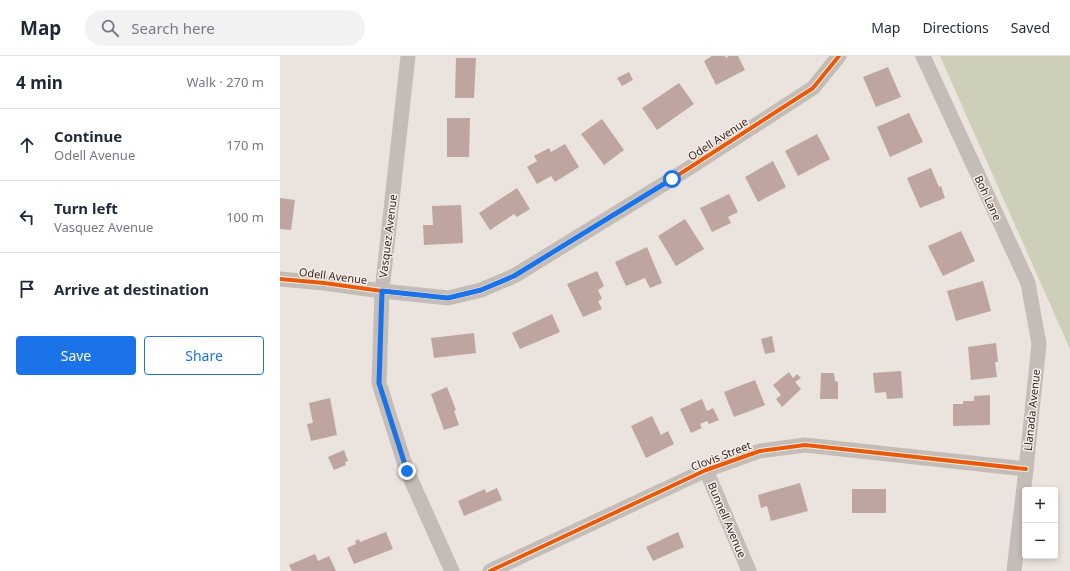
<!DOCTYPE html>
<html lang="en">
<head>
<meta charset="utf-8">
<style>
  body { margin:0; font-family:"Noto Sans",sans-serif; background:#f2f2f3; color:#1f2937 }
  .controls { position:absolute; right:12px; bottom:12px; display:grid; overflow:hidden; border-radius:4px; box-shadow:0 2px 6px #0003 }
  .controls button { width:36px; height:36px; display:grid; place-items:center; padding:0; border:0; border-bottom:1px solid #e0e1e3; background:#fff; color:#1f2937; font:20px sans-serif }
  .stop { position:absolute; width:12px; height:12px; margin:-9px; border:3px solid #1a73e8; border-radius:50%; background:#fff }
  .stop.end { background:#1a73e8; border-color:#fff; box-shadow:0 1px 4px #0008 }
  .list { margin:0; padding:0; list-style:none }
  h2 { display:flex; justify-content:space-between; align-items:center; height:52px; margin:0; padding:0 16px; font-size:17px }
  h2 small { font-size:13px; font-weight:400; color:#747a83 }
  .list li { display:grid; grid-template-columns:26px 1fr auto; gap:12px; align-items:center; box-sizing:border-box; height:72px; padding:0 16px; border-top:1px solid #e0e1e3 }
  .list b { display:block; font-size:15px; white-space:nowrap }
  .list p { margin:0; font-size:13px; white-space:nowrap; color:#747a83 }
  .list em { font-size:13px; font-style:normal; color:#747a83 }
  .actions { display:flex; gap:8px; padding:12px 16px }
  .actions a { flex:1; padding:9px 0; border:1px solid #1a73e8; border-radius:4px; text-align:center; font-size:14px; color:#1a73e8 }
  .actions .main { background:#1a73e8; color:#fff }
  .icon { flex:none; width:22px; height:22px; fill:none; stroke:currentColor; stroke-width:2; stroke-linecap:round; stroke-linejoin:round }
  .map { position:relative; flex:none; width:790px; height:515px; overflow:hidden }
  header { display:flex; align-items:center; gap:24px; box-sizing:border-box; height:56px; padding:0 20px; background:#fff; border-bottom:1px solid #e0e1e3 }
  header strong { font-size:19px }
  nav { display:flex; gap:22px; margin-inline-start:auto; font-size:14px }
  .search { width:280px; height:36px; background:#f2f2f3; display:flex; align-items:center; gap:10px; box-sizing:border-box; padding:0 14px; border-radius:22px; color:#747a83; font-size:15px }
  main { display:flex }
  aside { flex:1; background:#fff }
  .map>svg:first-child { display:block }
  .green { fill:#cdcfb8 }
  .building { fill:#bea5a0 }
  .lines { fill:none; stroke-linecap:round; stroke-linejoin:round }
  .minor { stroke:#c4bcb7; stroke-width:15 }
  .cycleway-casing { stroke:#f8ede4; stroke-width:6 }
  .cycleway { stroke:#e8590c; stroke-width:4 }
  .route { stroke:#1a73e8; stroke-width:5 }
  .labels { text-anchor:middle; stroke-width:3; stroke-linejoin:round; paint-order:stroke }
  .street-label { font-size:11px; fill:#342926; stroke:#f8ede4 }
</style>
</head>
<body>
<header>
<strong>Map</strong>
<div class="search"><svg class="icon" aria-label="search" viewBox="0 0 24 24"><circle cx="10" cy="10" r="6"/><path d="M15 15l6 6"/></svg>Search here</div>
<nav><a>Map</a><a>Directions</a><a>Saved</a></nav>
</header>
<main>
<aside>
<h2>4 min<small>Walk · 270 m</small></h2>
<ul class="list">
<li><svg class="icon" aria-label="ahead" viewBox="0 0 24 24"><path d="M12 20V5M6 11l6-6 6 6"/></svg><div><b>Continue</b><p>Odell Avenue</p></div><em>170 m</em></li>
<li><svg class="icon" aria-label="left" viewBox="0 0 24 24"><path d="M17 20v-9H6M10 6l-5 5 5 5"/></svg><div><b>Turn left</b><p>Vasquez Avenue</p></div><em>100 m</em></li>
<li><svg class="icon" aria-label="arrive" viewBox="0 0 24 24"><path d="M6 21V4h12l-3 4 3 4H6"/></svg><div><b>Arrive at destination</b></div></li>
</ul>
<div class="actions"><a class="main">Save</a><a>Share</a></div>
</aside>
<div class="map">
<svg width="790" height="515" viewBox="0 0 790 515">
  <rect width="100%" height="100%" fill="#eae3de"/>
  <polygon class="green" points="660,0 790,0 790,293"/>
  <g class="building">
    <polygon points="432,0 445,0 446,2 449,0 458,0 465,14 436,29 424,5"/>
    <polygon points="176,2 196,2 194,42 175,42"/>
    <polygon points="608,11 621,41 596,51 583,21"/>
    <polygon points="349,16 353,24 342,30 337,22"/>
    <polygon points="399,27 414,48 377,74 362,52"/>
    <polygon points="629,57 643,86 610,101 597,71"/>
    <polygon points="167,62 190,62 189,101 167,101"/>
    <polygon points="322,63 344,94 324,109 301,78"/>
    <polygon points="537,78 550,103 518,120 505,95"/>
    <polygon points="285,88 299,111 275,126 271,120 257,128 247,111 257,105 254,100 269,92 271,96"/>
    <polygon points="493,105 506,131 478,146 465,121"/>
    <polygon points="651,112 659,131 661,130 665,142 640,152 627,122"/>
    <polygon points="237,132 250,153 237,161 234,158 210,174 199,157"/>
    <polygon points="449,138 458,156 448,161 451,167 432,176 420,152"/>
    <polygon points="0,142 15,144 11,174 0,173"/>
    <polygon points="181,149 183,187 144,189 143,169 153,169 152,150"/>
    <polygon points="405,163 424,193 396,210 378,180"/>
    <polygon points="681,175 695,205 663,220 648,190"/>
    <polygon points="367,191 382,227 370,232 365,222 346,230 335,206"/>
    <polygon points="317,215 324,230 318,234 322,243 318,245 322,253 303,261 287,228"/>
    <polygon points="703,225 711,255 676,265 667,235"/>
    <polygon points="272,258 280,276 240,293 232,277"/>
    <polygon points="194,277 196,297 154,302 151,282"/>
    <polygon points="492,280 495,296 485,298 481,283"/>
    <polygon points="716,287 718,306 715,306 717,321 691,324 688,291"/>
    <polygon points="621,315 623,342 607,343 606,336 595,337 593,317"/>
    <polygon points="509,316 513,322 517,318 521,322 515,326 521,333 502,351 496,343 501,339 493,329"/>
    <polygon points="541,317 554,317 555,325 558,326 558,343 540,343"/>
    <polygon points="475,324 485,349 454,361 444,336"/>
    <polygon points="167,331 176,354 174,355 179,369 164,374 151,338"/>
    <polygon points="710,339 710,369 673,370 673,348 683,348 683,345 694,345 694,340"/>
    <polygon points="50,342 57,379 31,385 27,368 33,367 29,347"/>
    <polygon points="422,343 427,355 433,352 439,364 429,368 427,365 420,368 422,372 411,377 400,353"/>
    <polygon points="372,360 381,379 388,375 394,388 366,402 351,370"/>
    <polygon points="64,394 68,405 65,406 66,409 54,414 48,401"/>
    <polygon points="520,427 528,455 491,465 487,450 481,452 478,439"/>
    <polygon points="217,432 222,444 184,460 178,445 205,433 206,437"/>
    <rect x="572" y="433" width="34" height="24"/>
    <polygon points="106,476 113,493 74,508 67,492 76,488 75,485 79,483 80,486"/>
    <polygon points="398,476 404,491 373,505 366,491"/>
    <polygon points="35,498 38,505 49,500 56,515 12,515 9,509"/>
  </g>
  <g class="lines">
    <g class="minor">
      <polyline points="128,0 102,235 99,327 127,415 172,515"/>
      <polyline points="643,0 748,227 759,288 746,413 734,515"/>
      <polyline points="0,223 44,227 102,235 168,242 201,234 234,220 392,123 533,32 559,0"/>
      <polyline points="426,414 469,515"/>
      <polyline points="210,515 426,414 480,395 525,389 746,413"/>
    </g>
    <g class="cycleway-casing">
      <g id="cycleway">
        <polyline points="0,223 44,227 102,235 168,242 201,234 234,220 392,123 533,32 559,0"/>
        <polyline points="210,515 426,414 480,395 525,389 746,413"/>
      </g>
    </g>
    <use href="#cycleway" class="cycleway"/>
  </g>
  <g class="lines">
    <polyline class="route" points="127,415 99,327 102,235 168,242 201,234 234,220 392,123"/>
  </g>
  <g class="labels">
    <g class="street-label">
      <text transform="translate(438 83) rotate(-33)" y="4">Odell Avenue</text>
      <text transform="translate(708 142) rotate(65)" y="4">Boh Lane</text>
      <text transform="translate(108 180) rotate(-83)" y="4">Vasquez Avenue</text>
      <text transform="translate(53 220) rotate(7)" y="4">Odell Avenue</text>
      <text transform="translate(752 354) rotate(-84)" y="4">Llanada Avenue</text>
      <text transform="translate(441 400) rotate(-21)" y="4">Clovis Street</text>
      <text transform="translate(447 464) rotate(67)" y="4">Bunnell Avenue</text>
    </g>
  </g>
</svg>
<div class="controls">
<button>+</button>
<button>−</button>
</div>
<div class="stop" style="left:392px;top:123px"></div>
<div class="stop end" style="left:127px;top:415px"></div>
</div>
</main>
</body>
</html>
